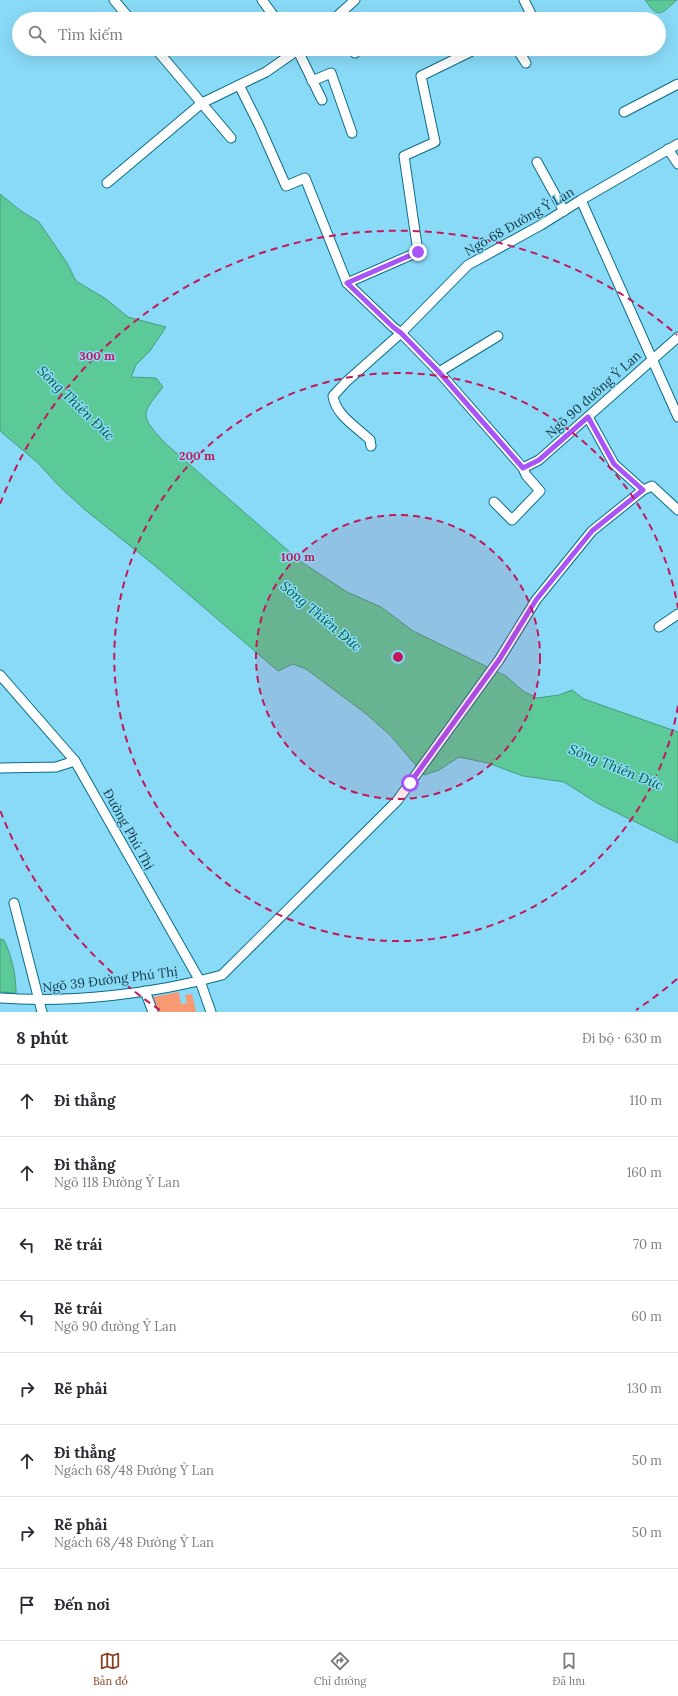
<!DOCTYPE html>
<html lang="vi">
<head>
<meta charset="utf-8">
<style>
  body { margin:0; font-family:Lora,serif; background:#f2f2f3; color:#2b2b33 }
  .stop { position:absolute; width:12px; height:12px; margin:-9px; border:3px solid #a855f7; border-radius:50%; background:#fff }
  .stop.end { background:#a855f7; border-color:#fff; box-shadow:0 1px 4px #0008 }
  .list { margin:0; padding:0; list-style:none }
  h2 { display:flex; justify-content:space-between; align-items:center; height:52px; margin:0; padding:0 16px; font-size:17px }
  h2 small { font-size:13px; font-weight:400; color:#7c7c81 }
  .list li { display:grid; grid-template-columns:26px 1fr auto; gap:12px; align-items:center; box-sizing:border-box; height:72px; padding:0 16px; border-top:1px solid #e1e1e2 }
  .list b { display:block; font-size:15px; white-space:nowrap }
  .list p { margin:0; font-size:13px; white-space:nowrap; color:#7c7c81 }
  .list em { font-size:13px; font-style:normal; color:#7c7c81 }
  .icon { flex:none; width:22px; height:22px; fill:none; stroke:currentColor; stroke-width:2; stroke-linecap:round; stroke-linejoin:round }
  .map { position:relative; flex:none; width:678px; height:1012px; overflow:hidden }
  .search { position:absolute; background:#fff; box-shadow:0 4px 16px #0002; left:12px; right:12px; top:12px; height:44px; display:flex; align-items:center; gap:10px; box-sizing:border-box; padding:0 14px; border-radius:22px; color:#7c7c81; font-size:15px }
  .sheet { height:628px; background:#fff }
  nav { display:flex; justify-content:space-around; align-items:center; box-sizing:border-box; height:56px; border-top:1px solid #e1e1e2; background:#fff; font-size:11px; color:#7c7c81 }
  nav a { display:grid; justify-items:center; gap:2px }
  nav .on { color:#8b4223 }
  .map>svg:first-child { display:block }
  .water { fill:#5cc999; stroke:#479d7f }
  .building { fill:#f79a74 }
  .lines { fill:none; stroke-linecap:round; stroke-linejoin:round }
  .minor-casing { stroke:#0b6c86; stroke-width:11 }
  .minor { stroke:#fff; stroke-width:9 }
  .route { stroke:#a855f7; stroke-width:5 }
  .ring { fill:none; stroke:#c2185b; stroke-width:2; stroke-dasharray:7 5 }
  .labels { text-anchor:middle; stroke-width:3; stroke-linejoin:round; paint-order:stroke }
  .street-label { font-size:13px; fill:#153743; stroke:#89daf7 }
  .water-label { font-size:14px; font-style:italic; fill:#056041; stroke:#89daf7 }
  .centre { fill:#c2185b; stroke:#89daf7; stroke-width:2 }
  .ring-label { font-size:12px; text-anchor:middle; font-weight:bold; fill:#c2185b; stroke:#89daf7; stroke-width:3; stroke-linejoin:round; paint-order:stroke }
</style>
</head>
<body>
<div class="map">
<svg width="678" height="1012" viewBox="0 0 678 1012">
  <rect width="100%" height="100%" fill="#89daf7"/>
  <g class="water">
    <path d="M 645,0 L 677,0 C 661,14 659,20 645,0 Z"/>
    <path d="M 0,194 L 21,211 L 39,222 L 67,263 L 76,281 L 106,299 L 128,317 L 166,327 L 150,351 L 136,365 L 131,377 L 156,378 L 163,387 C 140,416 140,415 165,443 L 300,561 L 347,592 L 381,607 L 413,631 L 506,676 L 523,691 L 537,698 L 559,695 L 572,690 L 584,699 L 678,732 L 678,843 L 597,803 L 564,782 L 523,776 L 488,763 L 459,757 L 439,770 L 424,775 L 390,735 L 365,713 L 306,669 L 293,664 L 278,671 L 159,569 L 84,509 L 59,486 L 38,463 L 0,431 Z"/>
    <path d="M 0,939 L 4,940 C 12,957 16,975 16,993 L 0,992 Z"/>
  </g>
  <polygon class="building" points="179,992 181,1004 187,1003 185,995 192,994 196,1012 156,1012 153,997"/>
  <g class="lines">
    <g class="minor-casing">
      <g id="minor">
        <polyline points="114,0 130,19"/>
        <polyline points="262,0 276,19"/>
        <polyline points="524,0 531,14 525,19"/>
        <polyline points="334,19 355,0"/>
        <polyline points="156,49 231,138"/>
        <polyline points="297,49 322,100"/>
        <polyline points="353,49 355,53"/>
        <polyline points="517,49 526,63"/>
        <polyline points="312,81 331,73 352,133"/>
        <polyline points="239,85 259,125 286,186 305,178 347,283 393,327 401,333 439,372 523,468 526,475 540,491 512,520 494,502"/>
        <polyline points="624,112 678,84"/>
        <polyline points="668,149 678,164"/>
        <polyline points="537,162 564,211"/>
        <polyline points="107,183 202,103 266,72 299,49"/>
        <polyline points="581,200 678,417"/>
        <polyline points="347,283 418,252 404,156 435,142 421,76 476,49"/>
        <polyline points="439,372 498,336"/>
        <polyline points="588,417 614,464 643,490"/>
        <path d="M 371,446 L 370,440 C 357,427 336,416 333,396 L 346,382 L 401,333 L 468,265 L 541,225 L 581,200 L 678,144"/>
        <polyline points="523,468 539,460 678,337"/>
        <polyline points="659,627 678,614"/>
        <polyline points="0,675 75,761 200,981 211,1012"/>
        <polyline points="0,768 56,767 75,761"/>
        <polyline points="14,903 42,1012"/>
        <polyline points="145,991 153,1012"/>
        <path d="M 0,998 C 71,1003 154,994 222,975 L 397,801 L 499,660 L 536,600 L 592,531 L 643,490 L 652,486 L 678,510"/>
      </g>
    </g>
    <use href="#minor" class="minor"/>
  </g>
  <g class="lines">
    <polyline class="route" points="410,783 499,660 536,600 592,531 643,490 614,464 588,417 539,460 523,468 439,372 401,333 393,327 347,283 418,252"/>
  </g>
  <circle cx="398" cy="657" r="142" fill="#c2185b" fill-opacity=".12"/>
  <g class="ring">
    <circle cx="398" cy="657" r="142"/>
    <path d="M678 706A284 284 0 1 1 678 608"/>
    <path d="M677 979A426 426 0 0 1 636 1010M160 1010A426 426 0 0 1 0 810M0 504A426 426 0 0 1 677 335"/>
  </g>
  <g class="labels">
    <g class="street-label">
      <text transform="translate(519 221) rotate(-30)" y="5">Ngõ 68 Đường Ỷ Lan</text>
      <text transform="translate(593 394) rotate(-42)" y="5">Ngõ 90 đường Ỷ Lan</text>
      <text transform="translate(129 829) rotate(61)" y="5">Đường Phú Thị</text>
      <text transform="translate(110 979) rotate(-7)" y="5">Ngõ 39 Đường Phú Thị</text>
    </g>
    <g class="water-label">
      <text transform="translate(76 403) rotate(44)" y="5">Sông Thiên Đức</text>
      <text transform="translate(321 616) rotate(40)" y="5">Sông Thiên Đức</text>
      <text transform="translate(616 767) rotate(22)" y="5">Sông Thiên Đức</text>
    </g>
  </g>
  <circle cx="398" cy="657" r="6" class="centre"/>
  <g class="ring-label">
    <text x="97" y="360">300 m</text>
    <text x="197" y="460">200 m</text>
    <text x="298" y="561">100 m</text>
  </g>
</svg>
<div class="stop" style="left:410px;top:783px"></div>
<div class="stop end" style="left:418px;top:252px"></div>
<div class="search"><svg class="icon" aria-label="search" viewBox="0 0 24 24"><circle cx="10" cy="10" r="6"/><path d="M15 15l6 6"/></svg>Tìm kiếm</div>
</div>
<section class="sheet">
<h2>8 phút<small>Đi bộ · 630 m</small></h2>
<ul class="list">
<li><svg class="icon" aria-label="ahead" viewBox="0 0 24 24"><path d="M12 20V5M6 11l6-6 6 6"/></svg><div><b>Đi thẳng</b></div><em>110 m</em></li>
<li><svg class="icon" aria-label="ahead" viewBox="0 0 24 24"><path d="M12 20V5M6 11l6-6 6 6"/></svg><div><b>Đi thẳng</b><p>Ngõ 118 Đường Ỷ Lan</p></div><em>160 m</em></li>
<li><svg class="icon" aria-label="left" viewBox="0 0 24 24"><path d="M17 20v-9H6M10 6l-5 5 5 5"/></svg><div><b>Rẽ trái</b></div><em>70 m</em></li>
<li><svg class="icon" aria-label="left" viewBox="0 0 24 24"><path d="M17 20v-9H6M10 6l-5 5 5 5"/></svg><div><b>Rẽ trái</b><p>Ngõ 90 đường Ỷ Lan</p></div><em>60 m</em></li>
<li><svg class="icon" aria-label="right" viewBox="0 0 24 24"><path d="M7 20v-9h11M14 6l5 5-5 5"/></svg><div><b>Rẽ phải</b></div><em>130 m</em></li>
<li><svg class="icon" aria-label="ahead" viewBox="0 0 24 24"><path d="M12 20V5M6 11l6-6 6 6"/></svg><div><b>Đi thẳng</b><p>Ngách 68/48 Đường Ỷ Lan</p></div><em>50 m</em></li>
<li><svg class="icon" aria-label="right" viewBox="0 0 24 24"><path d="M7 20v-9h11M14 6l5 5-5 5"/></svg><div><b>Rẽ phải</b><p>Ngách 68/48 Đường Ỷ Lan</p></div><em>50 m</em></li>
<li><svg class="icon" aria-label="arrive" viewBox="0 0 24 24"><path d="M6 21V4h12l-3 4 3 4H6"/></svg><div><b>Đến nơi</b></div></li>
</ul>
</section>
<nav>
<a class="on"><svg class="icon" aria-label="map" viewBox="0 0 24 24"><path d="M3 6l6-2 6 2 6-2v14l-6 2-6-2-6 2zM9 4v14M15 6v14"/></svg>Bản đồ</a>
<a><svg class="icon" aria-label="directions" viewBox="0 0 24 24"><path d="M12 3l9 9-9 9-9-9zM9 14v-3h6M13 9l2 2-2 2"/></svg>Chỉ đường</a>
<a><svg class="icon" aria-label="saved" viewBox="0 0 24 24"><path d="M7 4h10v16l-5-4-5 4z"/></svg>Đã lưu</a>
</nav>
</body>
</html>
